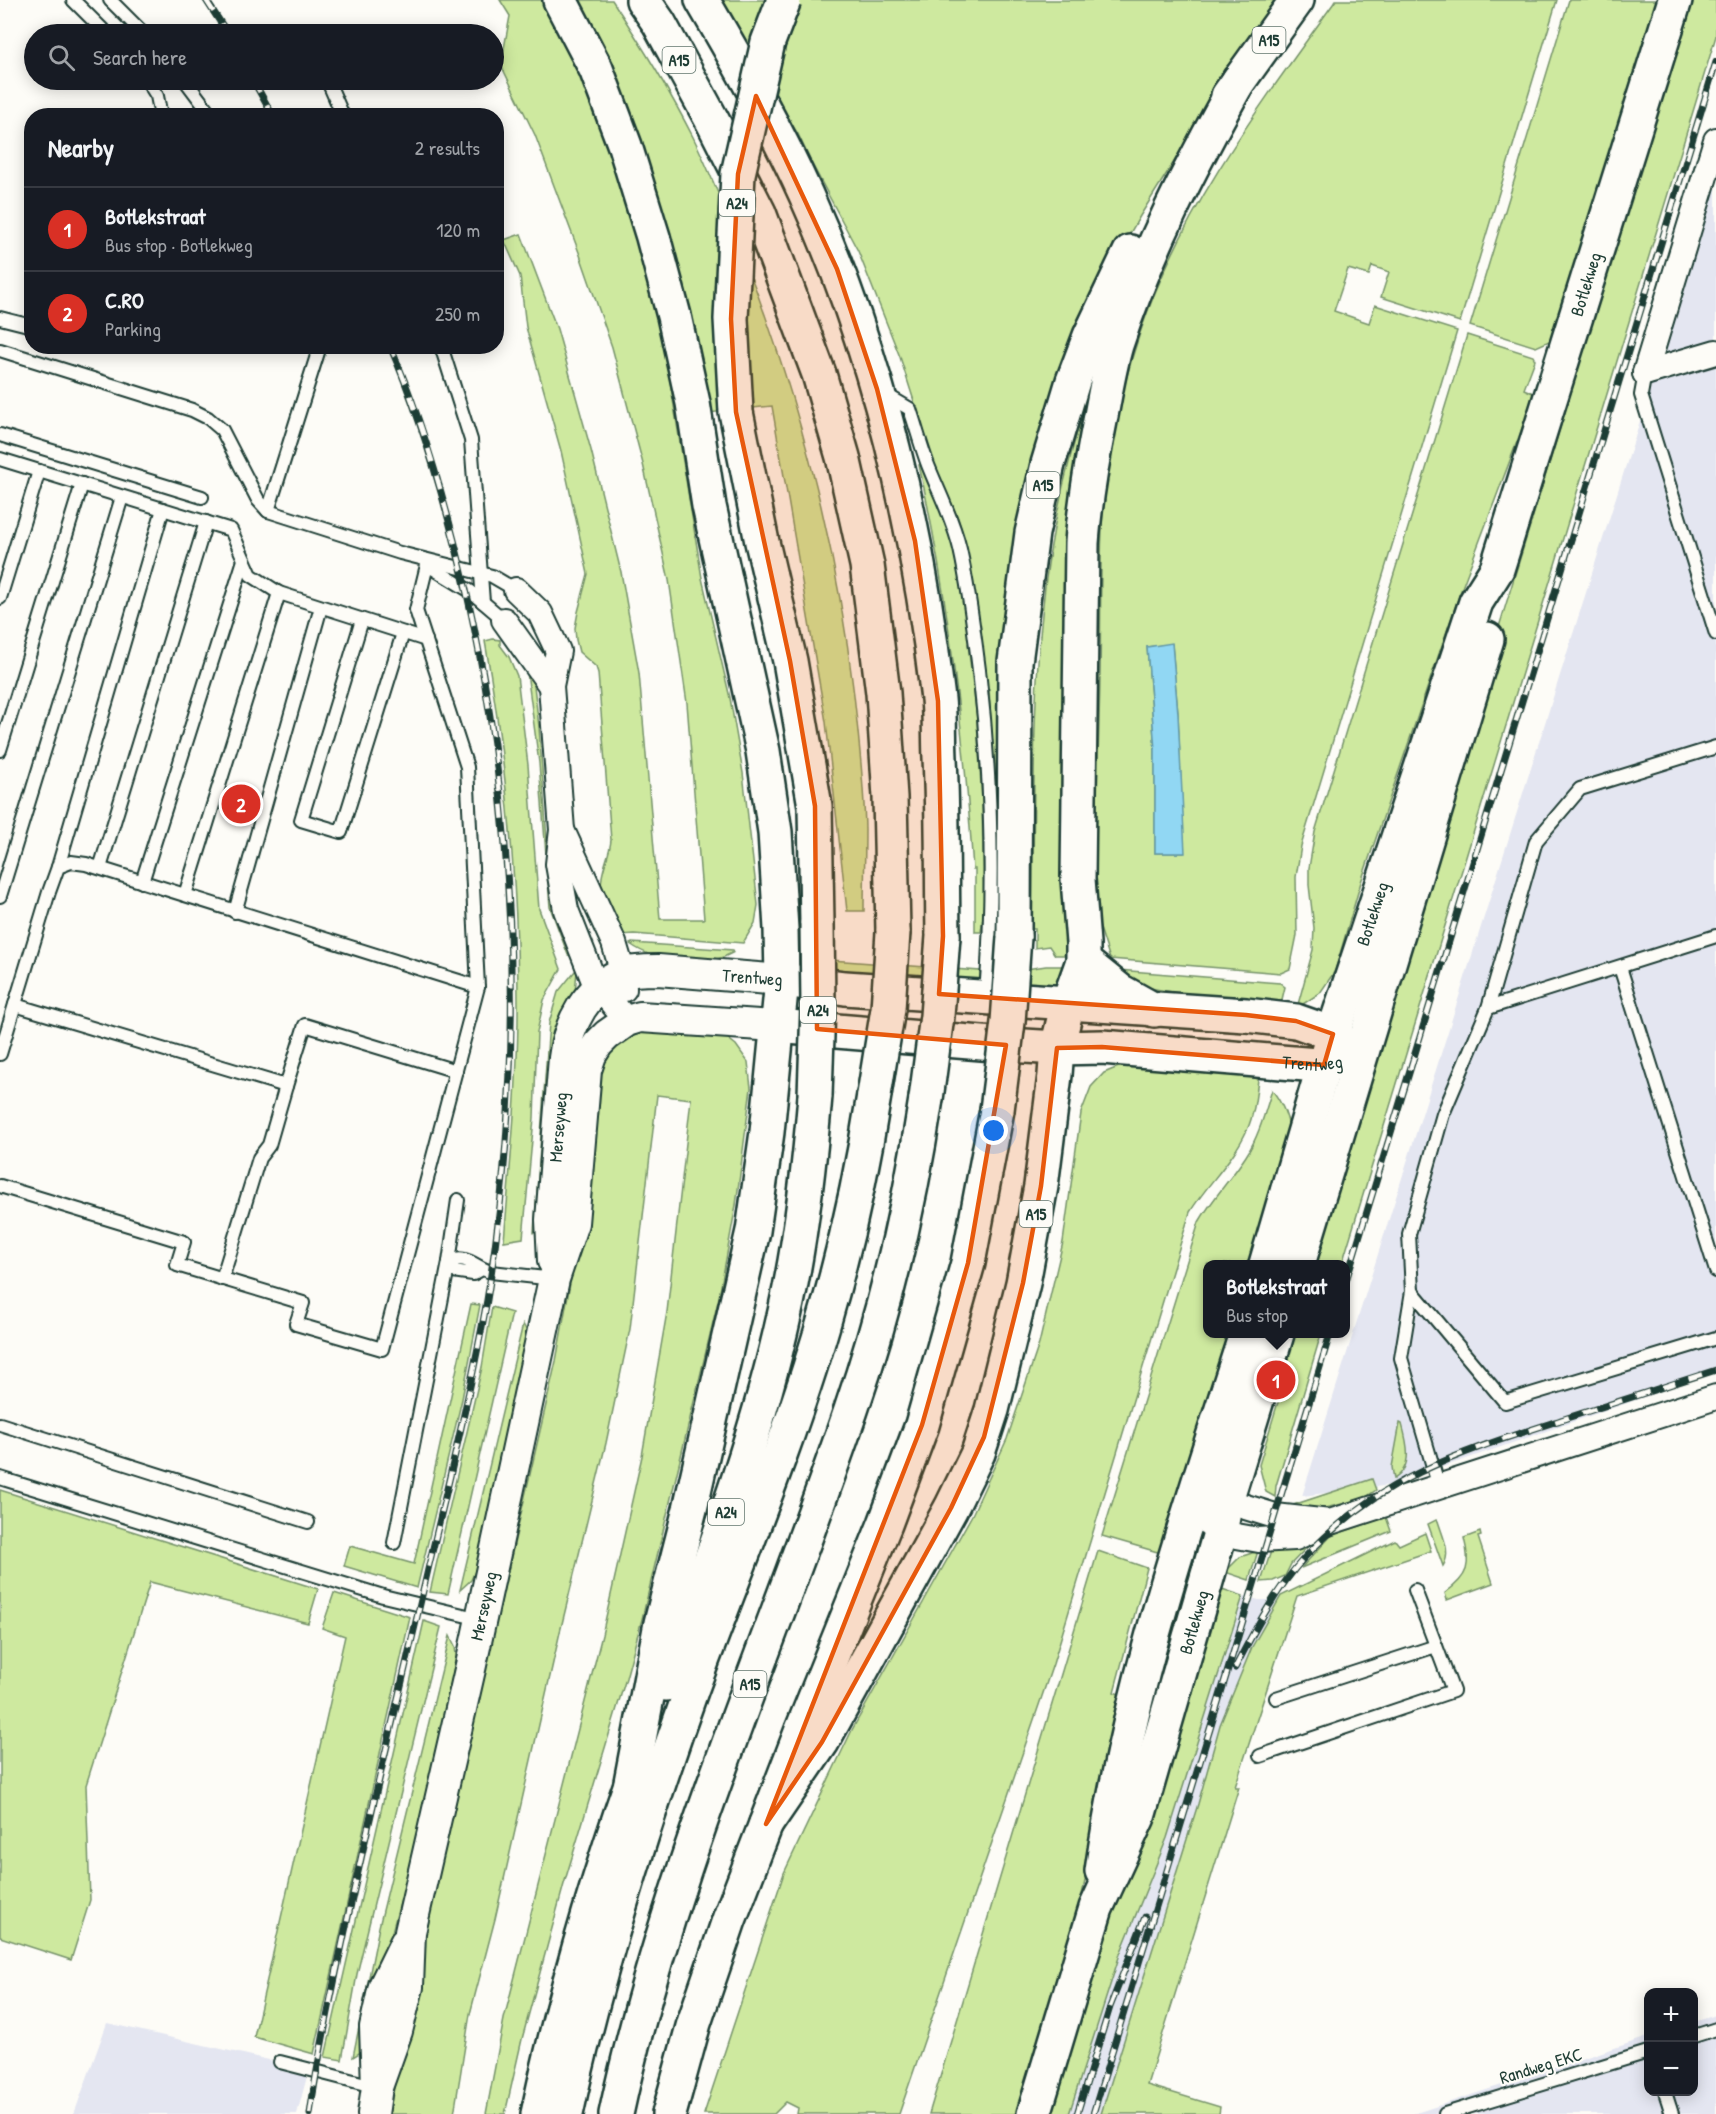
<!DOCTYPE html>
<html lang="en">
<head>
<meta charset="utf-8">
<style>
  body { margin:0; font-family:"Patrick Hand",sans-serif; background:#242831; color:#f1f3f6 }
  .controls { position:absolute; right:18px; bottom:18px; display:grid; overflow:hidden; border-radius:12px; box-shadow:0 3px 15px #0003 }
  .controls button { width:54px; height:54px; display:grid; place-items:center; padding:0; border:0; border-bottom:2px solid #363941; background:#171b24; color:#f1f3f6; font:30px sans-serif }
  .you { position:absolute; left:994px; top:1131px; width:21px; height:21px; margin:-15px; border:4px solid #fff; border-radius:50%; background:#1a73e8; box-shadow:0 0 0 9px #1a73e833 }
  .badge { display:grid; place-items:center; width:39px; height:39px; border-radius:50%; background:#d93025; color:#fff; font-size:20px; font-weight:700 }
  .pin { position:absolute; translate:-50% -50%; border:3px solid #fff; box-shadow:0 2px 6px #0006 }
  .popup { position:absolute; left:1203px; top:1260px; width:147px; height:78px; box-sizing:border-box; display:grid; place-content:center; border-radius:12px; background:#171b24; filter:drop-shadow(0 2px 4px #0005); font-size:20px; white-space:nowrap; color:#9ea1a6 }
  .popup b { font-size:22px; color:#f1f3f6 }
  .popup::after { content:''; position:absolute; left:50%; top:100%; margin-left:-12px; border:12px solid transparent; border-top-color:#171b24 }
  .list { margin:0; padding:0; list-style:none }
  h2 { display:flex; justify-content:space-between; align-items:center; height:78px; margin:0; padding:0 24px; font-size:26px }
  h2 small { font-size:20px; font-weight:400; color:#9ea1a6 }
  .list li { display:grid; grid-template-columns:39px 1fr auto; gap:18px; align-items:center; box-sizing:border-box; height:84px; padding:0 24px; border-top:2px solid #363941 }
  .list b { display:block; font-size:22px; white-space:nowrap }
  .list p { margin:0; font-size:20px; white-space:nowrap; color:#9ea1a6 }
  .list em { font-size:20px; font-style:normal; color:#9ea1a6 }
  .icon { flex:none; width:33px; height:33px; fill:none; stroke:currentColor; stroke-width:2; stroke-linecap:round; stroke-linejoin:round }
  .map { position:relative; flex:none; width:1716px; height:2114px; overflow:hidden }
  .search { position:absolute; background:#171b24; box-shadow:0 3px 15px #0003; left:24px; top:24px; width:480px; height:66px; display:flex; align-items:center; gap:15px; box-sizing:border-box; padding:0 21px; border-radius:33px; color:#9ea1a6; font-size:22px }
  .panel { position:absolute; background:#171b24; box-shadow:0 3px 15px #0003; left:24px; top:108px; width:480px; height:246px; border-radius:24px }
  .map>svg:first-child { display:block }
  .built { fill:#e4e6f1 }
  .green { fill:#cee99f; stroke:#76936a; stroke-width:1.5; fill-rule:evenodd }
  .water { fill:#91d7f3; stroke:#6399a7; stroke-width:1.5 }
  .lines { fill:none; stroke-linecap:round; stroke-linejoin:round }
  .service-casing { stroke:#1f3d34; stroke-width:16 }
  .minor-casing { stroke:#1f3d34; stroke-width:28 }
  .tertiary-casing { stroke:#1f3d34; stroke-width:34 }
  .secondary-casing { stroke:#1f3d34; stroke-width:38 }
  .motorway-casing { stroke:#1f3d34; stroke-width:38 }
  .service { stroke:#fdfcf7; stroke-width:12 }
  .minor { stroke:#fdfcf7; stroke-width:24 }
  .tertiary { stroke:#fdfcf7; stroke-width:30 }
  .secondary { stroke:#fdfcf7; stroke-width:33 }
  .motorway { stroke:#fdfcf7; stroke-width:33 }
  .rail-casing { stroke:#1f3d34; stroke-width:7 }
  .rail { stroke:#fdfcf7; stroke-width:4.5; stroke-dasharray:14; stroke-linecap:butt }
  .motorway-bridge-casing { stroke:#1f3d34; stroke-width:38; stroke-linecap:butt }
  .motorway-bridge { stroke:#fdfcf7; stroke-width:33 }
  .marked { fill:#e8590c; fill-opacity:0.2; stroke:#e8590c; stroke-width:4.5; stroke-linejoin:round }
  .labels { text-anchor:middle; stroke-width:4.5; stroke-linejoin:round; paint-order:stroke }
  .shield { fill:#fdfcf7; stroke:#62766e; stroke-width:1.5 }
  .shield-label { font-size:16px; font-weight:bold; fill:#1f3d34 }
  .street-label { font-size:18px; fill:#1f3d34; stroke:#fdfcf7 }
</style>
</head>
<body>
<div class="map">
<svg width="1716" height="2114" viewBox="0 0 1716 2114">
  <rect width="100%" height="100%" fill="#fdfcf7"/>
  <filter id="ink" filterUnits="userSpaceOnUse"><feTurbulence type="fractalNoise" baseFrequency=".0167" numOctaves="2"/><feDisplacementMap in="SourceGraphic" scale="12" xChannelSelector="R" yChannelSelector="G"/><feConvolveMatrix kernelMatrix="1 2 1 2 8 2 1 2 1" color-interpolation-filters="sRGB"/></filter>
  <g filter="url(#ink)">
    <g class="built">
      <polygon points="1716,179 1716,1372 1391,1485 1302,1496"/>
      <polygon points="1243,1596 1259,1600 1269,1600 1281,1596 1252,1647 1220,1725 1198,1804 1101,2114 1069,2114 1120,1954 1167,1838"/>
      <polygon points="1716,2015 1716,2114 1413,2114 1648,2037 1648,2092 1694,2092 1694,2022"/>
      <polygon points="107,2023 309,2069 297,2114 74,2114"/>
    </g>
    <g class="green">
      <path d="M 500,0 L 545,0 L 583,78 L 603,128 L 650,279 L 668,369 L 702,578 L 730,698 L 743,773 L 758,905 L 755,923 L 743,943 L 634,934 L 620,935 C 612,916 598,898 602,877 C 604,864 610,853 611,840 L 598,673 L 596,667 L 579,652 L 576,640 L 575,628 L 578,612 L 588,574 L 561,451 L 526,327 L 520,276 L 504,240 L 521,234 L 557,329 L 591,450 L 621,572 L 639,673 L 660,919 L 704,919 L 687,703 L 669,580 L 643,464 L 612,347 L 580,255 L 535,135 L 501,65 L 510,16 Z"/>
      <path d="M 574,0 L 612,0 C 641,44 669,90 693,137 C 711,173 725,211 740,248 C 797,392 836,541 854,695 C 859,739 864,784 865,829 C 865,856 864,884 864,911 L 847,911 L 826,722 L 772,406 L 708,413 L 692,323 L 669,229 L 644,150 L 618,89 Z"/>
      <polygon points="715,0 1287,0 1187,141 1140,216 1122,247 1058,397 999,855 989,689 987,689 975,597 964,538 958,518 934,464 900,357 858,251 812,164 798,134"/>
      <path d="M 1336,0 L 1557,0 L 1460,322 L 1381,297 L 1389,272 L 1372,266 L 1369,275 L 1348,269 L 1334,311 L 1369,323 L 1375,305 L 1457,331 L 1301,846 L 1296,877 L 1297,935 L 1290,969 L 1281,973 L 1110,959 L 1099,925 L 1094,883 C 1096,814 1099,744 1100,675 C 1101,626 1100,577 1102,528 C 1105,462 1119,396 1140,333 C 1181,210 1261,104 1336,0 ZM 1172,644 L 1178,714 L 1184,853 L 1155,853 L 1155,750 L 1147,647 Z"/>
      <polygon points="1569,0 1662,0 1556,338 1536,347 1470,326"/>
      <polygon points="1691,0 1716,0 1716,36 1342,1264 1304,1264"/>
      <polygon points="1467,335 1533,356 1535,360 1524,389 1535,394 1460,593 1430,680 1361,882 1335,971 1320,993 1297,1008 1313,950 1314,928 1309,885 1309,868 1315,832"/>
      <path d="M 1091,386 L 1067,940 L 1066,955 L 1055,955 L 1049,946 L 1035,948 L 1035,929 L 1032,929 C 1035,821 1031,712 1043,605 C 1050,530 1068,458 1091,386 Z"/>
      <path d="M 922,464 L 949,529 L 961,587 L 970,643 L 968,644 L 977,719 L 982,802 L 984,908 L 981,932 L 975,932 L 975,869 L 973,869 C 964,733 949,599 919,465 Z"/>
      <path d="M 493,639 L 500,640 L 500,645 L 509,657 L 517,676 L 528,765 L 539,909 L 561,969 L 544,1000 L 537,1032 L 534,1118 L 523,1238 L 504,1241 C 510,1168 517,1095 518,1022 C 519,894 507,767 485,641 Z"/>
      <polygon points="527,672 530,675 534,686 539,727 548,855 573,957 568,955 550,907 539,763"/>
      <path d="M 632,943 L 733,950 L 734,952 C 705,969 657,963 630,944 Z"/>
      <polygon points="790,957 980,971 979,988 795,973"/>
      <polygon points="1046,966 1064,966 1060,983 1052,994 999,973"/>
      <polygon points="1118,970 1280,983 1285,987 1279,1012 1233,998 1178,993 1150,988 1141,986"/>
      <polygon points="575,971 577,971 575,992 539,1227 534,1232 549,1023 558,992"/>
      <polygon points="641,1029 727,1038 736,1045 748,1062 751,1088 736,1205 719,1297 642,1619 626,1678 564,1884 522,2039 505,2114 486,2114 504,2019 602,1635 642,1456 667,1312 691,1099 657,1095 630,1329 606,1443 560,1632 495,1919 470,2014 454,2114 389,2114 417,1967 556,1361 572,1273 592,1092 611,1046"/>
      <path d="M 1128,1063 L 1245,1075 L 1258,1079 C 1256,1096 1254,1115 1247,1130 C 1233,1161 1207,1184 1190,1212 L 1053,1664 L 899,2114 L 797,2114 L 798,2108 L 786,2102 L 774,2114 L 704,2114 L 784,1873 L 852,1730 L 972,1515 L 1007,1439 L 1039,1344 L 1063,1242 L 1081,1113 L 1091,1087 L 1104,1073 Z"/>
      <path d="M 1272,1090 C 1283,1104 1289,1118 1290,1136 L 1255,1264 L 1207,1264 L 1207,1334 L 1234,1334 L 1168,1555 L 1102,1536 L 1199,1222 C 1213,1198 1231,1179 1246,1156 C 1259,1136 1265,1112 1272,1090 Z"/>
      <polygon points="471,1304 480,1305 462,1399 417,1588 344,1566 350,1546 414,1564"/>
      <polygon points="492,1307 512,1313 448,1594 430,1592 482,1367"/>
      <polygon points="523,1324 526,1330 527,1343 475,1571 471,1580 460,1590"/>
      <polygon points="1284,1334 1321,1334 1276,1486 1275,1497 1266,1492 1259,1465 1285,1379 1280,1377"/>
      <path d="M 1400,1423 L 1402,1424 C 1407,1442 1414,1467 1394,1479 L 1392,1467 Z"/>
      <polygon points="1372,1479 1376,1490 1363,1499 1304,1513 1284,1508"/>
      <polygon points="0,1490 318,1589 308,1623 150,1582 86,1785 90,1900 71,1960 0,1937"/>
      <polygon points="1386,1517 1391,1531 1301,1568 1331,1536"/>
      <path d="M 1436,1520 L 1438,1521 C 1442,1535 1452,1552 1443,1566 L 1428,1524 Z"/>
      <path d="M 1480,1532 L 1481,1536 L 1478,1537 L 1493,1583 L 1447,1600 L 1445,1593 C 1469,1576 1471,1565 1464,1538 Z"/>
      <polygon points="1425,1533 1431,1551 1297,1596 1235,1787 1239,1787 1147,2085 1220,2107 1219,2114 1101,2114 1198,1804 1220,1725 1252,1647 1281,1596 1395,1540 1399,1545"/>
      <polygon points="1314,1540 1291,1564 1285,1576 1273,1581 1261,1582 1271,1551"/>
      <polygon points="1098,1551 1147,1568 1114,1692 1119,1694 1117,1734 1073,1936 1019,2114 929,2114"/>
      <polygon points="1258,1551 1249,1580 1225,1572 1240,1557"/>
      <polygon points="1219,1588 1243,1596 1167,1838 1120,1954 1069,2114 1047,2114 1109,1909"/>
      <polygon points="334,1593 410,1617 314,2054 254,2037 345,1636 322,1628"/>
      <polygon points="424,1621 441,1627 357,1974 342,2060 325,2057"/>
      <polygon points="450,1636 455,1646 456,1656 438,1751 419,1836 393,1928 368,2043 361,2052 353,2057 379,1927"/>
    </g>
    <polygon class="water" points="1172,643 1178,714 1185,853 1155,853 1155,750 1147,647"/>
    <g class="lines">
      <g class="service-casing">
        <g id="service">
          <polyline points="73,0 107,34"/>
          <polyline points="110,0 144,34"/>
          <polyline points="147,80 157,96 161,116"/>
          <polyline points="185,80 212,116"/>
          <polyline points="330,86 343,116"/>
          <polyline points="0,318 32,326"/>
          <polyline points="441,346 471,440 483,602"/>
          <polyline points="0,350 192,410 208,418 222,430 258,500 268,511 400,553 492,576 516,590"/>
          <polyline points="1645,373 1641,395 1716,634"/>
          <path d="M 883,393 L 910,409 C 916,427 921,446 928,465 C 939,493 953,519 960,549 C 969,589 974,630 979,670 C 992,780 994,887 986,996"/>
          <polyline points="0,435 202,497"/>
          <polyline points="0,459 231,530 251,575 279,593 426,640"/>
          <polyline points="268,511 320,346"/>
          <polyline points="429,566 470,591 504,620"/>
          <polyline points="0,598 39,471"/>
          <polyline points="362,620 301,820 341,832 403,633"/>
          <polyline points="0,750 82,484"/>
          <polyline points="58,867 163,509"/>
          <polyline points="100,868 206,522"/>
          <polyline points="142,882 244,560"/>
          <polyline points="185,895 279,593"/>
          <polyline points="0,896 122,497"/>
          <polyline points="235,912 321,607"/>
          <polyline points="1620,967 1716,1271"/>
          <polyline points="15,1005 286,1086 305,1025 456,1071"/>
          <polyline points="1488,1008 1716,936"/>
          <polyline points="0,1054 49,892 58,867 71,862 86,864 478,987"/>
          <polyline points="0,1186 184,1242 177,1265 303,1303 296,1324 382,1349 478,987 467,767 416,610 428,561"/>
          <path d="M 482,1269 L 473,1274 L 453,1271 L 449,1262 C 466,1253 476,1268 491,1272 L 554,1279"/>
          <polyline points="222,1279 259,1158 269,1145 286,1086"/>
          <polyline points="1412,1291 1505,1402 1716,1338"/>
          <polyline points="0,1424 308,1522"/>
          <polyline points="0,1478 383,1596 480,1619"/>
          <polyline points="1439,1487 1401,1358 1412,1291 1409,1234 1443,1114 1488,1008 1536,841 1580,789 1716,747"/>
          <polyline points="394,1543 449,1262 458,1200"/>
          <polyline points="1276,1698 1436,1646"/>
          <polyline points="1260,1756 1453,1691 1415,1590"/>
          <polyline points="1694,2036 1716,2029"/>
          <polyline points="280,2062 377,2087"/>
          <polyline points="1665,2092 1672,2114"/>
          <polyline points="1445,2114 1648,2052"/>
        </g>
      </g>
      <g class="minor-casing">
        <g id="minor">
          <polyline points="1645,373 1716,140"/>
          <polyline points="1645,373 1716,352"/>
          <polyline points="516,590 540,613 558,651 551,686 562,830 558,864 566,910 594,981 627,1021"/>
          <polyline points="504,620 551,686"/>
          <polyline points="562,830 614,943 623,973 624,989"/>
          <polyline points="1209,1504 1226,1501 1275,1516 1330,1522"/>
          <polyline points="1191,1508 1220,1533 1259,1540 1295,1538 1330,1522 1716,1397"/>
        </g>
      </g>
      <g class="tertiary-casing">
        <g id="tertiary">
          <path id="s1" d="M 553,1261 L 551,1220 L 564,1058 C 568,1024 587,988 620,974 C 632,970 646,970 658,970 L 782,980"/>
          <path id="s2" d="M 377,2087 L 397,2031 L 408,1987 L 410,1932 L 471,1665 L 554,1279 L 573,1223 L 586,1070 L 591,1055 L 598,1044 L 607,1035 L 627,1021 L 640,1017 L 776,1026"/>
          <polyline points="373,2114 377,2087 375,2027 384,1986 405,1943"/>
        </g>
      </g>
      <g class="secondary-casing">
        <g id="secondary">
          <polyline points="782,980 845,988 1246,1015 1296,1021 1333,1034 1349,1050"/>
          <path id="s3" d="M 776,1026 L 994,1044 L 1057,1048 L 1102,1047 L 1317,1065 L 1346,1061"/>
          <path id="s4" d="M 1266,1264 L 1333,1034 L 1476,602 L 1497,569 L 1675,0"/>
          <polyline points="1298,1264 1487,639"/>
          <path d="M 1102,1871 C 1128,1687 1190,1510 1246,1334"/>
          <path id="s5" d="M 1034,2114 L 1096,1908 L 1138,1817 L 1220,1533 L 1226,1501 L 1277,1334"/>
        </g>
      </g>
      <g class="motorway-casing">
        <g id="motorway">
          <polyline points="560,0 596,69 625,146 653,237 674,316 693,403 709,506 763,751 775,832 781,929 782,980 767,1132 753,1231 690,1509 661,1623 631,1782"/>
          <polyline points="643,0 659,23 713,122 759,213 819,374 843,457 867,565 883,693 890,797 893,932"/>
          <path d="M 702,0 C 739,63 776,128 806,195 C 878,354 918,527 938,699 C 940,719 939,739 940,758 C 943,817 942,876 943,936"/>
          <polyline points="1228,96 1297,0"/>
          <polyline points="736,412 762,542 790,661 815,806 817,924"/>
          <polyline points="1014,937 1015,662 1032,533 1048,464 1073,381 1090,336 1130,252"/>
          <polyline points="1083,961 1120,991 1154,1010"/>
          <path d="M 666,1684 C 710,1562 757,1439 785,1312 C 801,1241 809,1169 815,1096"/>
          <path d="M 766,1824 L 822,1742 L 951,1508 L 978,1453 L 992,1410 L 1023,1283 L 1041,1186 L 1055,1075 L 1057,1048 L 1068,1003 L 1083,961 L 1083,943 L 1078,879 L 1082,543 C 1085,501 1092,461 1100,421 C 1105,395 1109,369 1116,345 C 1146,252 1192,164 1239,80"/>
          <path d="M 538,2114 C 563,1995 598,1876 639,1761"/>
          <path d="M 566,2114 C 597,1969 642,1827 692,1688 C 736,1568 787,1448 823,1325 C 845,1250 862,1173 874,1095"/>
          <path d="M 616,2114 C 668,1871 771,1645 851,1410 C 886,1309 910,1205 926,1099"/>
          <polyline points="669,2114 694,2023 729,1920 802,1730 885,1524 922,1425 968,1263 997,1110"/>
        </g>
      </g>
      <use href="#service" class="service"/>
      <use href="#minor" class="minor"/>
      <use href="#tertiary" class="tertiary"/>
      <use href="#secondary" class="secondary"/>
      <use href="#motorway" class="motorway"/>
      <g class="rail-casing">
        <g id="rail">
          <polyline points="206,0 228,34"/>
          <polyline points="253,80 273,116"/>
          <polyline points="1345,1284 1716,62"/>
          <path d="M 1235,1668 C 1255,1629 1276,1589 1305,1557 C 1382,1475 1462,1452 1564,1419 C 1615,1403 1665,1386 1716,1370"/>
          <path d="M 310,2114 C 318,2057 330,2001 342,1945 C 369,1818 400,1692 429,1565 C 450,1477 471,1389 487,1300 C 528,1052 517,787 455,544 C 438,478 418,409 390,346"/>
          <polyline points="1077,2114 1110,2007 1145,1917"/>
          <polyline points="1093,2114 1330,1334"/>
        </g>
      </g>
      <use href="#rail" class="rail"/>
      <g class="motorway-bridge-casing">
        <g id="motorway-bridge">
          <polyline points="736,412 731,319 738,174 768,42 784,0"/>
          <polyline points="874,1095 888,1009 893,932"/>
          <polyline points="815,1096 818,1005 817,924"/>
          <polyline points="926,1099 937,1016 943,936"/>
          <polyline points="997,1110 1008,1022 1014,937"/>
        </g>
      </g>
      <use href="#motorway-bridge" class="motorway-bridge"/>
    </g>
  </g>
  <path class="marked" d="M 756,96 L 837,269 L 877,389 L 915,541 L 938,701 L 943,936 L 939,994 L 1246,1015 L 1296,1021 L 1333,1034 L 1324,1065 L 1102,1047 L 1057,1048 L 1041,1186 L 1023,1283 L 984,1437 L 951,1508 L 822,1742 L 766,1824 L 922,1425 L 968,1263 L 1006,1045 L 817,1029 L 815,806 L 790,661 L 736,412 L 731,319 L 738,174 Z"/>
  <g class="labels">
    <g class="shield">
      <rect x="1252.5" y="27" width="33" height="26" rx="4.5"/>
      <rect x="662.5" y="47" width="33" height="26" rx="4.5"/>
      <rect x="719" y="190" width="36" height="26" rx="4.5"/>
      <rect x="1026.5" y="472" width="33" height="26" rx="4.5"/>
      <rect x="800" y="997" width="36" height="26" rx="4.5"/>
      <rect x="1019.5" y="1201" width="33" height="26" rx="4.5"/>
      <rect x="708" y="1499" width="36" height="26" rx="4.5"/>
      <rect x="733.5" y="1671" width="33" height="26" rx="4.5"/>
    </g>
    <g class="shield-label">
      <text x="1269" y="46">A15</text>
      <text x="679" y="66">A15</text>
      <text x="737" y="209">A24</text>
      <text x="1043" y="491">A15</text>
      <text x="818" y="1016">A24</text>
      <text x="1036" y="1220">A15</text>
      <text x="726" y="1518">A24</text>
      <text x="750" y="1690">A15</text>
    </g>
    <g class="street-label">
      <text dy="6" stroke="none"><textPath href="#s4" startOffset="1032">Botlekweg</textPath></text>
      <text dy="6" stroke="none"><textPath href="#s4" startOffset="366">Botlekweg</textPath></text>
      <text dy="6" stroke="none"><textPath href="#s1" startOffset="442">Trentweg</textPath></text>
      <text dy="6" stroke="none"><textPath href="#s3" startOffset="538">Trentweg</textPath></text>
      <text dy="6" stroke="none"><textPath href="#s1" startOffset="134">Merseyweg</textPath></text>
      <text dy="6" stroke="none"><textPath href="#s2" startOffset="494">Merseyweg</textPath></text>
      <text dy="6" stroke="none"><textPath href="#s5" startOffset="518">Botlekweg</textPath></text>
      <text transform="translate(1541 2066) rotate(-17)" y="6">Randweg EKC</text>
    </g>
  </g>
</svg>
<div class="controls">
<button>+</button>
<button>−</button>
</div>
<div class="you"></div>
<div class="pin badge" style="left:1276px;top:1380px">1</div>
<div class="popup"><b>Botlekstraat</b>Bus stop</div>
<div class="pin badge" style="left:241px;top:804px">2</div>
<div class="search"><svg class="icon" aria-label="search" viewBox="0 0 24 24"><circle cx="10" cy="10" r="6"/><path d="M15 15l6 6"/></svg>Search here</div>
<section class="panel">
<h2>Nearby<small>2 results</small></h2>
<ul class="list">
<li><span class="badge">1</span><div><b>Botlekstraat</b><p>Bus stop · Botlekweg</p></div><em>120 m</em></li>
<li><span class="badge">2</span><div><b>C.RO</b><p>Parking</p></div><em>250 m</em></li>
</ul>
</section>
</div>
</body>
</html>
